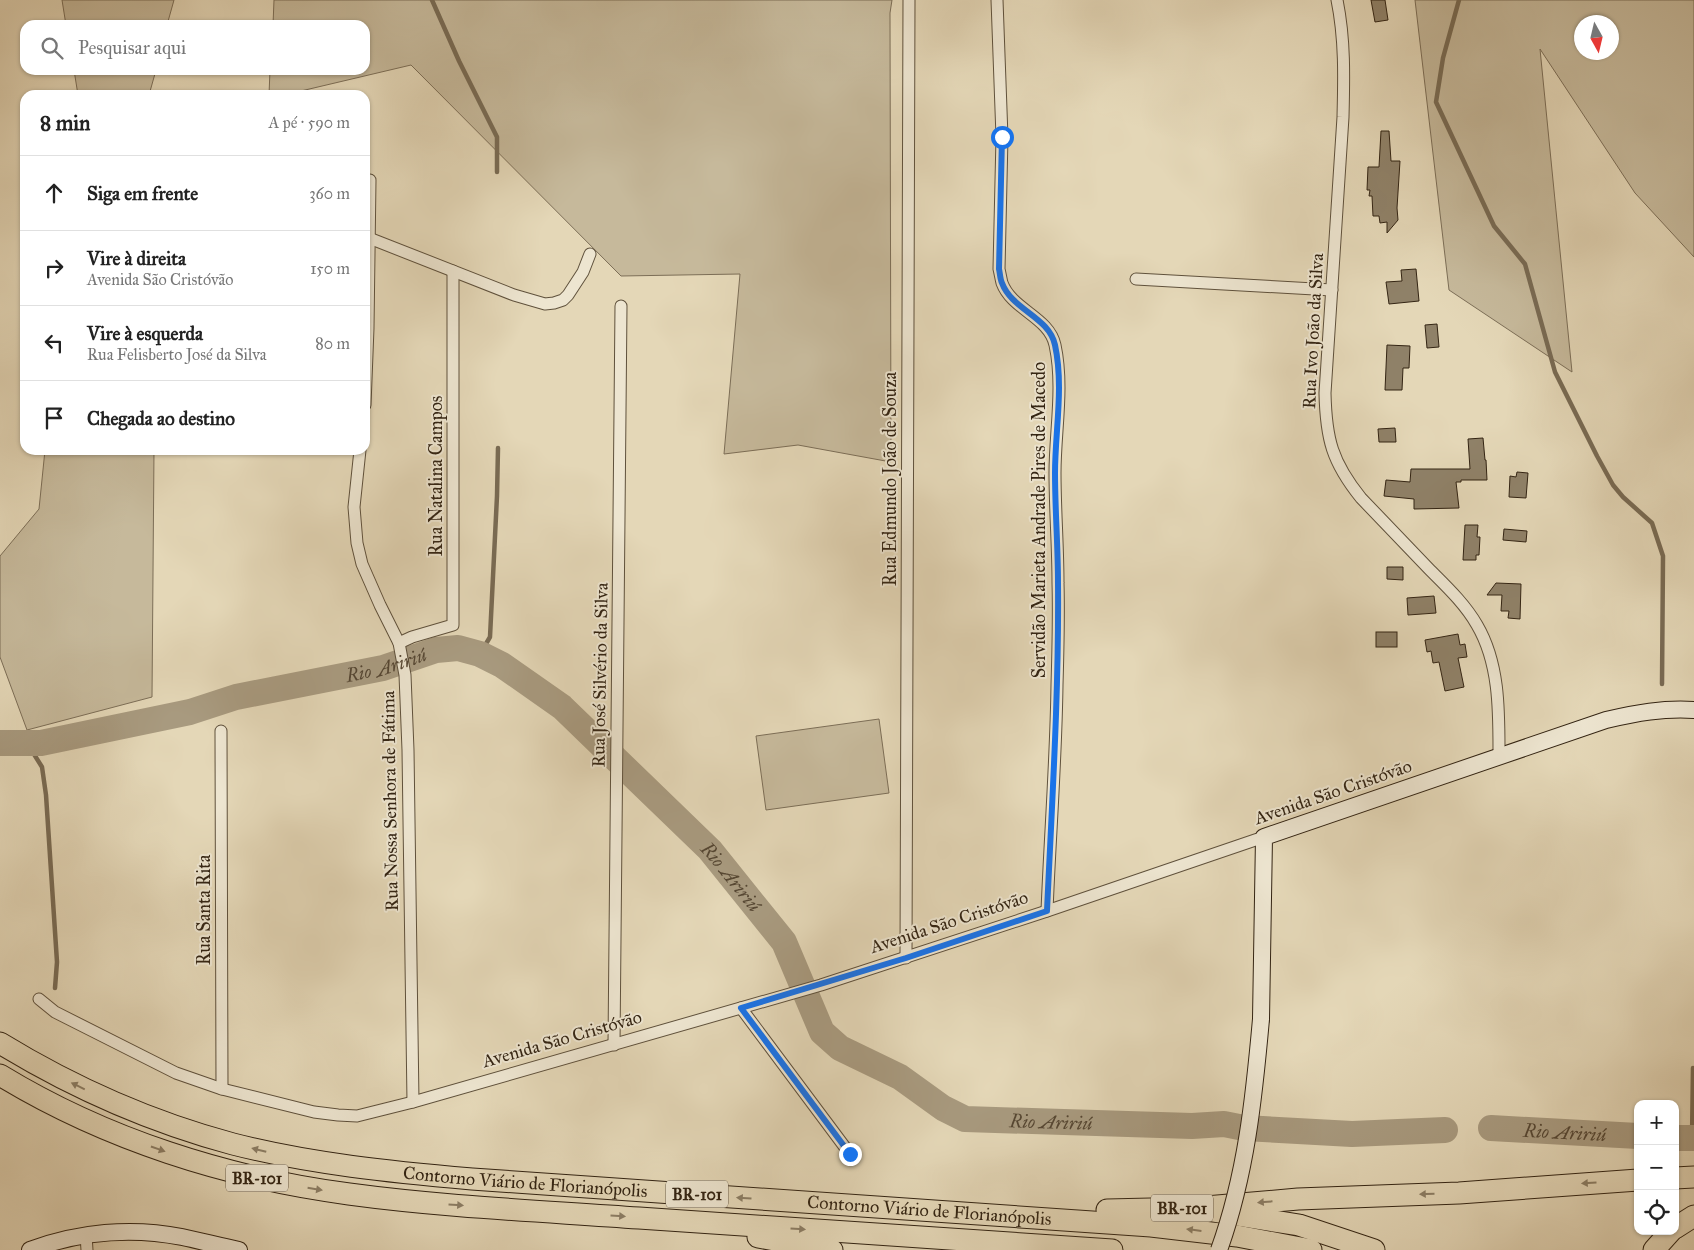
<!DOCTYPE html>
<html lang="pt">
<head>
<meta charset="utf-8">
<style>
  body { margin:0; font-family:"IM FELL Great Primer",serif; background:#f2f2f2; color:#222 }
  .controls { position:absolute; right:15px; bottom:15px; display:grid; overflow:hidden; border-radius:10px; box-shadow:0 1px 4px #0004 }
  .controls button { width:45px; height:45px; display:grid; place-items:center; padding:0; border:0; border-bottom:1px solid #e0e0e0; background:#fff; color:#222; font:25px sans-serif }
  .compass { position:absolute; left:1574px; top:15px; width:45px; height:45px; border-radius:50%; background:#fff; box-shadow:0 1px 4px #0004; rotate:172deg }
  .stop { position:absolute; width:15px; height:15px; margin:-11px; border:4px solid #1a73e8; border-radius:50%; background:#fff }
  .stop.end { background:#1a73e8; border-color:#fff; box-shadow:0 1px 5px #0008 }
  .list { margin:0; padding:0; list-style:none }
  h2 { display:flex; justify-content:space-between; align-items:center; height:65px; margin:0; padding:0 20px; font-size:21px }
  h2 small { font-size:16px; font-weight:400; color:#767676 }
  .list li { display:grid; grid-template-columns:32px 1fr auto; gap:15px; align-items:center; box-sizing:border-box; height:75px; padding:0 20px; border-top:1px solid #e0e0e0 }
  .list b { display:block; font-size:19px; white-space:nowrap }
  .list p { margin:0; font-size:16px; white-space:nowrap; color:#767676 }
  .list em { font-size:16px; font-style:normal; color:#767676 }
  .icon { flex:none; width:28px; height:28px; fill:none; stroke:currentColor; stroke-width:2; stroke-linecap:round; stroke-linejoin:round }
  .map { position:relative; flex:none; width:1694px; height:1250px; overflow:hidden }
  .search { position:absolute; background:#fff; box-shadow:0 1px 4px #0004; left:20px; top:20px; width:350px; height:55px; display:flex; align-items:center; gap:12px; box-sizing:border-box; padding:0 18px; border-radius:15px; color:#767676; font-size:19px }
  .panel { position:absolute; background:#fff; box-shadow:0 1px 4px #0004; left:20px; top:90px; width:350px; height:365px; border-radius:15px }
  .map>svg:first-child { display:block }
  .green { fill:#c6b99b; stroke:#7c6e57; fill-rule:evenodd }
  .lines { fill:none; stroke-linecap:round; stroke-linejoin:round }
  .stream { stroke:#796b54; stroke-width:4.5 }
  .river { stroke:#a89a7f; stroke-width:26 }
  .building { fill:#8f8168; stroke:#332413 }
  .minor-casing { stroke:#5f513c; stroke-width:13 }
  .secondary-casing { stroke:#332413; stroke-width:18 }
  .motorway-casing { stroke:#332413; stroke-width:23 }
  .minor { stroke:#ede5d0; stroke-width:11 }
  .secondary { stroke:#ede5d0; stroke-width:16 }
  .motorway { stroke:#e4d7b7; stroke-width:21 }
  .secondary-bridge-casing { stroke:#332413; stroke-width:18; stroke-linecap:butt }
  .secondary-bridge { stroke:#ede5d0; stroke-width:16 }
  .oneway { fill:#8c7e65 }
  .route { stroke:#1a73e8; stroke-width:6 }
  .labels { text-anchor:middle; stroke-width:4; stroke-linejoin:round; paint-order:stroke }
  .shield { fill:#ede5d0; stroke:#6b5e4c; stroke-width:1 }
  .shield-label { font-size:16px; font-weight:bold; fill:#332413 }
  .street-label { font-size:18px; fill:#332413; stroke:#ede5d0 }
  .water-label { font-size:19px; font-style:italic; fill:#564733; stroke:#ede5d0 }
</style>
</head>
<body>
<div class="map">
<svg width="1694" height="1250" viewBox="0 0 1694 1250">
  <rect width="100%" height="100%" fill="#e4d7b7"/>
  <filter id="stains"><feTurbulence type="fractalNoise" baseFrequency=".004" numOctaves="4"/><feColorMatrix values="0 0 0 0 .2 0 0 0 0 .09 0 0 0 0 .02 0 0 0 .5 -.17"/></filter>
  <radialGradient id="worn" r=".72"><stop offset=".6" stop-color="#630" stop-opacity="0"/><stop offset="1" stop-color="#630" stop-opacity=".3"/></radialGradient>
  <g class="green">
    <polygon points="62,0 174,0 167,25 66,25"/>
    <polygon points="274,0 892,0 890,13 891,462 798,445 724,454 740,274 621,276 411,65 284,95 269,95 270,70 365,70 365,25 273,25"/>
    <path d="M 1415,0 L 1694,0 L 1694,257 L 1635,193 L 1540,49 L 1572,372 L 1449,290 ZM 1582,22 L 1612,22 L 1612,52 L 1582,52 Z"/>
    <polygon points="74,70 156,70 149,95 78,95"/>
    <polygon points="45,450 154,450 152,697 27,730 0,657 0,556 39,509"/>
    <polygon points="879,719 889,793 766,810 756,736"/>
  </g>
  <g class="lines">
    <g class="stream">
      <polyline points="432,0 459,61 497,137 497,172"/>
      <polyline points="1459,0 1443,58 1436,102 1494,226 1525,264 1555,372 1597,456 1613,485 1623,497 1652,523 1663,556 1662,684"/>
      <polyline points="480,654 490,637 497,496 498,448"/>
      <polyline points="27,743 42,767 46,795 57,962 55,988"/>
      <polyline points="1692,1139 1693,1068"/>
    </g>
    <g class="river">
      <path id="s1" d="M 0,743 L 41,743 L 190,712 L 236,697 L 383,668 L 436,650 L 458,648 L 480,654 L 502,665 L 562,707 L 710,850 L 784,942 L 822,1032 L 840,1048 L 900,1077 L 943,1108 L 965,1119 L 1192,1126 L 1224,1124 L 1244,1128 L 1352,1134 L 1445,1130"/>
      <path id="s2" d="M 1491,1128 L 1638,1136"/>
      <polyline points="1675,1138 1694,1138"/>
    </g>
  </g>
  <g class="building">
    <polygon points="1371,0 1385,0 1388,20 1375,22"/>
    <polygon points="1381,131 1389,131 1391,161 1400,161 1397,208 1398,220 1387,233 1387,222 1380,223 1379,216 1373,216 1372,196 1369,196 1370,190 1367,190 1368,167 1379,167"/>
    <polygon points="1416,269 1419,301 1389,304 1386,282 1402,281 1401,270"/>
    <polygon points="1437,324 1439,347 1427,348 1425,325"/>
    <polygon points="1387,345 1410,346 1409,368 1403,368 1402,390 1385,390"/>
    <polygon points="1395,428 1396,442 1379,442 1378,429"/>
    <polygon points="1483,438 1485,460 1486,460 1487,480 1461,480 1461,482 1456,482 1459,508 1414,509 1414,499 1384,496 1386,480 1410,482 1411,469 1470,469 1468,439"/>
    <polygon points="1517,472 1528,473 1526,498 1509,497 1510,476 1516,477"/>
    <polygon points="1465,525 1478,525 1477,537 1480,537 1479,555 1476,555 1476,560 1463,560"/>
    <polygon points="1504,529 1527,531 1526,542 1503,540"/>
    <polygon points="1387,567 1403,567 1403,580 1387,579"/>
    <polygon points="1496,583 1521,584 1520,619 1508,618 1509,611 1501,611 1502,595 1487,595"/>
    <polygon points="1434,596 1436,613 1408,615 1407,598"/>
    <rect x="1376" y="632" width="21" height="15"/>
    <polygon points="1458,634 1460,645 1465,644 1467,657 1458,658 1464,687 1445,691 1439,662 1433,663 1431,651 1427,652 1425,640"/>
  </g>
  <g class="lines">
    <g class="minor-casing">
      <g id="minor">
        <path d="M 997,0 L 1002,137 L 999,269 C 1000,273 1001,279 1002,283 C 1012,310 1049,317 1055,345 C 1064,387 1055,431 1055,473 C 1055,510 1058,546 1058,583 C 1059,617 1058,651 1057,685 C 1056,760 1050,836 1047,911"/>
        <path d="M 1337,0 C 1345,39 1344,78 1343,117 L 1325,393 C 1326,439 1332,462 1361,498 C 1384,522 1407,546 1430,570 C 1447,587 1465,604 1477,625 C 1500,664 1499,713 1499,756"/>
        <polyline points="369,238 514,295 545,304 554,303 563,300 568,295 583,272 590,254"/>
        <polyline points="1136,279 1332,290"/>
        <polyline points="365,405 368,328 370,180"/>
        <polyline points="360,450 354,507 357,543 362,564 380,605 399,643 405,675 408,750 413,1102"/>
        <polyline points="399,643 412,637 453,625 453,271"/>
        <polyline points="221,731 222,1089"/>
        <polyline points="906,958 909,0"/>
        <polyline points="39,999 55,1012 176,1073 222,1089 314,1112 338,1115 357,1116 413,1102 821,985 1047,911 1264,837"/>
        <polyline points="741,1008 850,1154"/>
        <polyline points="614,1045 621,306"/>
        <polyline points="86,1235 87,1250"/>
      </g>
    </g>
    <g class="secondary-casing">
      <g id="secondary">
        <path d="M 1261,1019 L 1264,837 L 1606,720 C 1636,713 1663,708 1694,710"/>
        <path d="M 30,1250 C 78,1232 131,1227 182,1237 C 201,1241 220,1246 239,1250"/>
      </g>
    </g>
    <g class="motorway-casing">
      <g id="motorway">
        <path id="s3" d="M 0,1043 C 72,1087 151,1122 233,1144 C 311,1164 392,1172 472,1179 C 539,1184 606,1188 673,1193 C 833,1203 992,1215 1151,1226 L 1237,1236 L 1311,1250"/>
        <path d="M 0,1075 C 105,1139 227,1178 349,1194 C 445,1207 542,1211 639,1218 C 796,1228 954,1238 1112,1250"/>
        <polyline points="1675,1178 1694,1177"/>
        <polyline points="1194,1208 1298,1199 1459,1193 1638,1180"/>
        <polyline points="1107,1210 1194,1208 1299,1225 1374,1250"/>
        <polyline points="1675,1228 1694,1216"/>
        <polyline points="758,1237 832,1250"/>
        <polyline points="1654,1250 1671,1231"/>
      </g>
    </g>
    <use href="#minor" class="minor"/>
    <use href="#secondary" class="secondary"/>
    <use href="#motorway" class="motorway"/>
    <g class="secondary-bridge-casing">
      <path id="secondary-bridge" d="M 1219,1250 C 1246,1175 1254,1098 1261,1019"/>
    </g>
    <use href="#secondary-bridge" class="secondary-bridge"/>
  </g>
  <defs><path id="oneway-solid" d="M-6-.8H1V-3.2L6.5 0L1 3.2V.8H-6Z" transform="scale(1.25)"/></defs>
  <g class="oneway">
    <use href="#oneway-solid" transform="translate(78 1086) rotate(-154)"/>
    <use href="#oneway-solid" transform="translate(158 1149) rotate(19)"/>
    <use href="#oneway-solid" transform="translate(259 1150) rotate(-166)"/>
    <use href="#oneway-solid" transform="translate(1589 1183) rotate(177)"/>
    <use href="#oneway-solid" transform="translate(315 1189) rotate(9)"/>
    <use href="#oneway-solid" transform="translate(1427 1194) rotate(178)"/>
    <use href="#oneway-solid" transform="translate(744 1198) rotate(-176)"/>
    <use href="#oneway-solid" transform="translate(1265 1202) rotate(175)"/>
    <use href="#oneway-solid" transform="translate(456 1205) rotate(4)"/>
    <use href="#oneway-solid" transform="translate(618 1216) rotate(4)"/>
    <use href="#oneway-solid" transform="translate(798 1229) rotate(4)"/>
    <use href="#oneway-solid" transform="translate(1194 1230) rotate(-173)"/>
  </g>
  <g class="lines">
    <path class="route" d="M 850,1154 L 741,1008 L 906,958 L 1047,911 C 1052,802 1059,692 1058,583 C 1058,546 1055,510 1055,473 C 1055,431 1064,387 1055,345 C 1049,317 1012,310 1002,283 C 1000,279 1000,273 999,269 L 1002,137"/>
  </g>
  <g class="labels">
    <g class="shield">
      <rect x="226" y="1164.5" width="62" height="27" rx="4"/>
      <rect x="666" y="1180.5" width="62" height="27" rx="4"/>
      <rect x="1151" y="1194.5" width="62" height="27" rx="4"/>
    </g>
    <g class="shield-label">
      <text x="257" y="1184">BR-101</text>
      <text x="697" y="1200">BR-101</text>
      <text x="1182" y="1214">BR-101</text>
    </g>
    <g class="street-label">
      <text transform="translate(1313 331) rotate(-87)" y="6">Rua Ivo João da Silva</text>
      <text transform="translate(436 476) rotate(-90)" y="6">Rua Natalina Campos</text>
      <text transform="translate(890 479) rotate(-90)" y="6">Rua Edmundo João de Souza</text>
      <text transform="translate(1039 520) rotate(-90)" y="6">Servidão Marieta Andrade Pires de Macedo</text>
      <text transform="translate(600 675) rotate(-89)" y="6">Rua José Silvério da Silva</text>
      <text transform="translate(1333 792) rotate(-19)" y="6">Avenida São Cristóvão</text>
      <text transform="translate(390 801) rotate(-91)" y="6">Rua Nossa Senhora de Fátima</text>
      <text transform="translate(204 910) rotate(-90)" y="6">Rua Santa Rita</text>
      <text transform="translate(949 922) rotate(-18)" y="6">Avenida São Cristóvão</text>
      <text transform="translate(562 1039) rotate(-16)" y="6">Avenida São Cristóvão</text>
      <text dy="6" stroke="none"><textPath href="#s3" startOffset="550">Contorno Viário de Florianópolis</textPath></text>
      <text dy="6" stroke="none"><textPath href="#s3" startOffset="955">Contorno Viário de Florianópolis</textPath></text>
    </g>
    <g class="water-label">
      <text dy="7" stroke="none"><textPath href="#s1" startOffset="395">Rio Aririú</textPath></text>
      <text dy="7" stroke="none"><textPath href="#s1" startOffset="830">Rio Aririú</textPath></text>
      <text dy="7" stroke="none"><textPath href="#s1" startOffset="1266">Rio Aririú</textPath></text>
      <text dy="7" stroke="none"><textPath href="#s2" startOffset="74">Rio Aririú</textPath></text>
    </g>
  </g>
  <rect width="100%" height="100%" filter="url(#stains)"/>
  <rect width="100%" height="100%" fill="url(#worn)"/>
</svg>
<div class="controls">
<button>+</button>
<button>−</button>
<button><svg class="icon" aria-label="locate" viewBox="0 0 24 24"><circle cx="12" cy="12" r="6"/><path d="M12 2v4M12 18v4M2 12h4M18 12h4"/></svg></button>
</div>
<svg class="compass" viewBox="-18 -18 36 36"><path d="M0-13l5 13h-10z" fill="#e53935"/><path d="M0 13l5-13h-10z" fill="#767676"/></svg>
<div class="stop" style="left:1002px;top:137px"></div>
<div class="stop end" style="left:850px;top:1154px"></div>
<div class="search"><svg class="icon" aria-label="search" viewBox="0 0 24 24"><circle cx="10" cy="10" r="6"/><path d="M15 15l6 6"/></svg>Pesquisar aqui</div>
<section class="panel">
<h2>8 min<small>A pé · 590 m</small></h2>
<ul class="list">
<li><svg class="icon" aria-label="ahead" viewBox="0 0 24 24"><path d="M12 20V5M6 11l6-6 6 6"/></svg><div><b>Siga em frente</b></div><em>360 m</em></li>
<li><svg class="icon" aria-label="right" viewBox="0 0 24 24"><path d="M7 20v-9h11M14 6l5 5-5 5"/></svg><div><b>Vire à direita</b><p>Avenida São Cristóvão</p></div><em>150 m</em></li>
<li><svg class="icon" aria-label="left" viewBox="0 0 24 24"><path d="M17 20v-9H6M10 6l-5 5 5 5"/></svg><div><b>Vire à esquerda</b><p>Rua Felisberto José da Silva</p></div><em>80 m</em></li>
<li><svg class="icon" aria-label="arrive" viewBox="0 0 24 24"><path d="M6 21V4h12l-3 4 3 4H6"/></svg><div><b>Chegada ao destino</b></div></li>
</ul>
</section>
</div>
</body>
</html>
